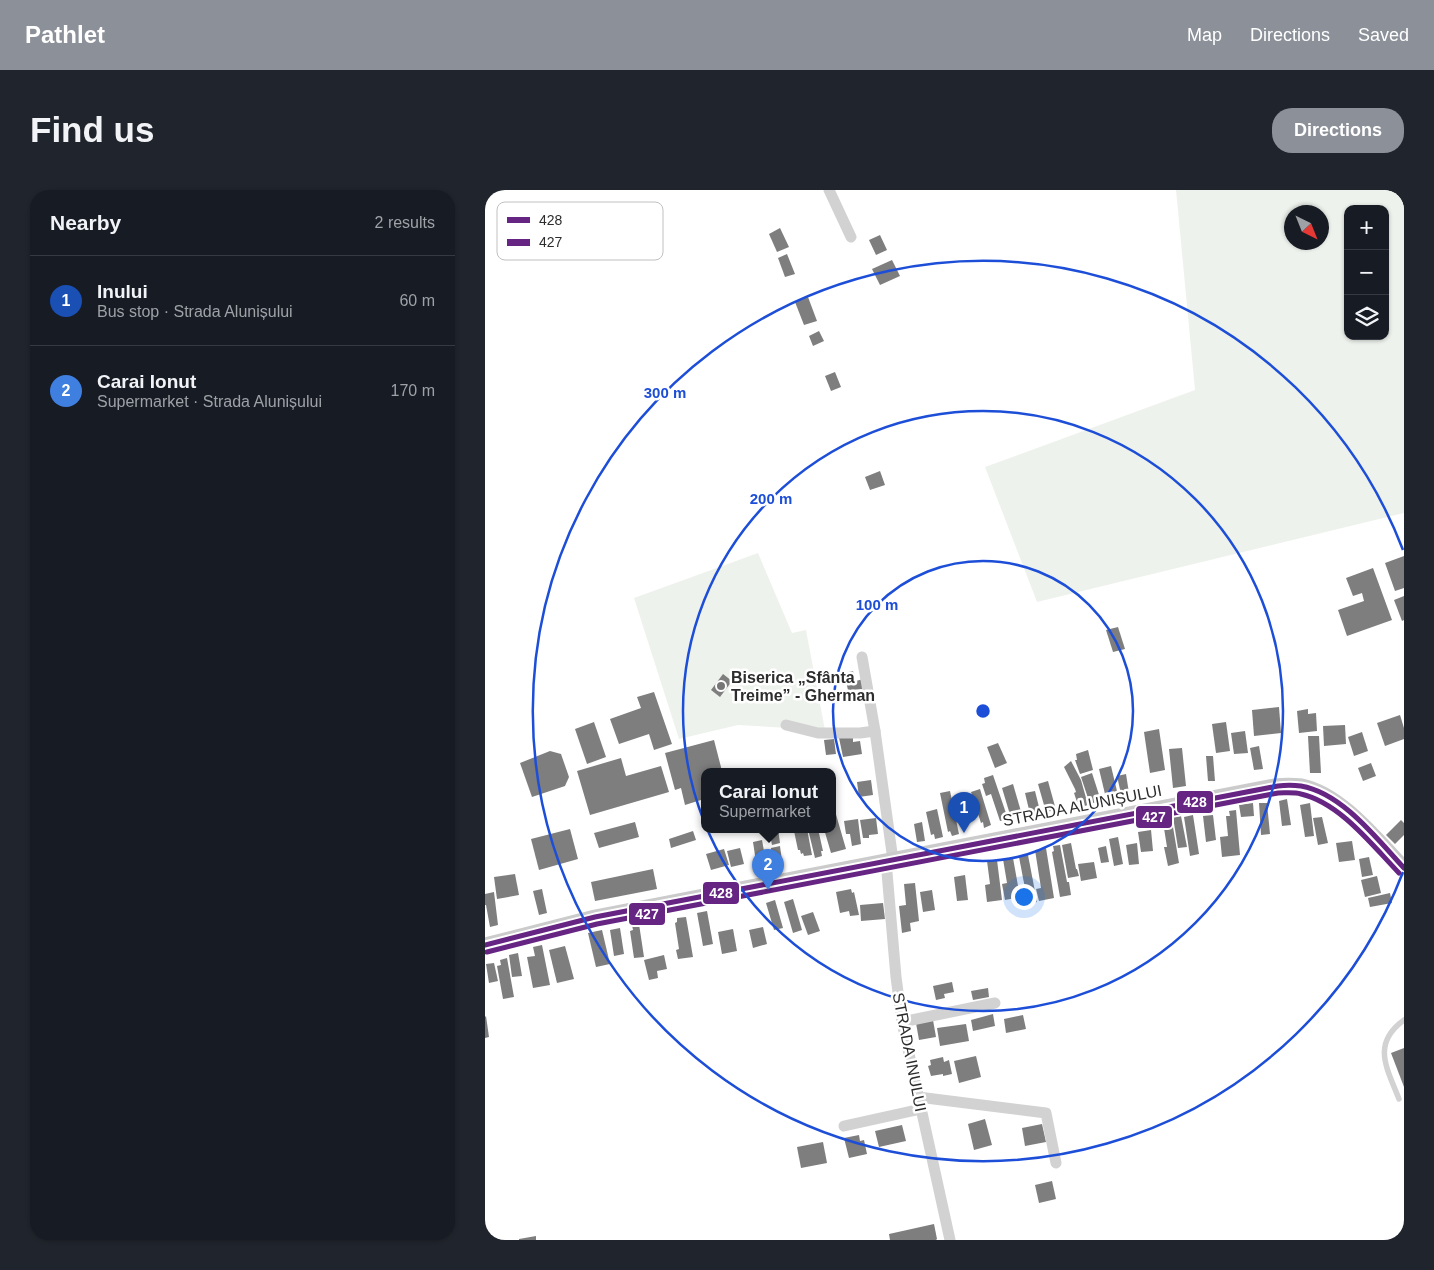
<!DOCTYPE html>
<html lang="en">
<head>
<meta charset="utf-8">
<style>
  body { margin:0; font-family:Arial,sans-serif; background:#20242c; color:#f1f3f6 }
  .controls { position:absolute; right:15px; top:15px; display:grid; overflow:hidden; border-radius:10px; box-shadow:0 1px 4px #0004 }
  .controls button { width:45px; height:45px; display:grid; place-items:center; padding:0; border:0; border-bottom:1px solid #363941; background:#171b24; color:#f1f3f6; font:25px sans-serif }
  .compass { position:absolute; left:799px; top:15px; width:45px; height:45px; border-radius:50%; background:#171b24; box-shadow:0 1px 4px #0004; rotate:137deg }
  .you { position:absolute; left:538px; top:706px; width:18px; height:18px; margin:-12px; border:4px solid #fff; border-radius:50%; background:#1a73e8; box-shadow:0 0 0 8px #1a73e833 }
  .badge { display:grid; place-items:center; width:32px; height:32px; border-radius:50%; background:#8c9099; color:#fff; font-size:16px; font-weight:700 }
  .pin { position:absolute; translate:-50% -41px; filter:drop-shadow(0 1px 2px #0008) }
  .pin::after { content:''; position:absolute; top:26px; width:18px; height:15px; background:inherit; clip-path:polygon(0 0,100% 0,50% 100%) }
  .popup { position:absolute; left:216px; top:578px; width:135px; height:65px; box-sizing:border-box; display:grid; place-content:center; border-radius:10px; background:#171b24; filter:drop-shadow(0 1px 4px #0005); font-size:16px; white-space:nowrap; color:#9ea1a6 }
  .popup b { font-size:19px; color:#f1f3f6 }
  .popup::after { content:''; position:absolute; left:50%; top:100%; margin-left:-10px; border:10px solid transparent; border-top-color:#171b24 }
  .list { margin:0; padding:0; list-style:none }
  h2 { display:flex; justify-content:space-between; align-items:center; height:65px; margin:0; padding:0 20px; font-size:21px }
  h2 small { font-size:16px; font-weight:400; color:#9ea1a6 }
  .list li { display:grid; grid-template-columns:32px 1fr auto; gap:15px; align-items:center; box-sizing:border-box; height:90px; padding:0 20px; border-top:1px solid #363941 }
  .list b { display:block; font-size:19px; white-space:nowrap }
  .list p { margin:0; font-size:16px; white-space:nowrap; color:#9ea1a6 }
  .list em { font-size:16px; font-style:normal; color:#9ea1a6 }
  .icon { flex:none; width:28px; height:28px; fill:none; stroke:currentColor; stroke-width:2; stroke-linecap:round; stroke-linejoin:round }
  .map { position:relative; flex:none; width:919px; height:1050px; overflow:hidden; border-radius:20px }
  header { display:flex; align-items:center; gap:30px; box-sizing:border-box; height:70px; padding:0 25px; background:#8c9099; color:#fff }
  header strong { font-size:24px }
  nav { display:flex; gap:28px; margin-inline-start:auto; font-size:18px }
  .intro { display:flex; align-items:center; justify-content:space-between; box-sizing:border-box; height:120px; padding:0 30px }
  h1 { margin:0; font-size:35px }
  .button { padding:12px 22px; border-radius:20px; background:#8c9099; color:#fff; font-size:18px; font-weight:700 }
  main { display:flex; gap:30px; padding:0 30px }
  aside { flex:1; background:#171b24; border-radius:20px; box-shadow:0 1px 4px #0004 }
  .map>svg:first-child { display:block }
  .green { fill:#eef2ec; fill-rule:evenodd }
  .building { fill:#7e7e7e }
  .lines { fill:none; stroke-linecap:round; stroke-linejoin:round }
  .lane { stroke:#d2d2d2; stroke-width:5.5 }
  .street { stroke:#d2d2d2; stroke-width:11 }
  .secondary { stroke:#cbcbcb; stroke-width:15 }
  .bus-1-casing { stroke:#fff; stroke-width:9 }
  .bus-2-casing { stroke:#fff; stroke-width:9 }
  .bus-1 { stroke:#662483; stroke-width:5 }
  .bus-2 { stroke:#662483; stroke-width:5 }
  .ring { fill:none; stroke:#1d4ed8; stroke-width:2.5 }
  .poi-dot { fill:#767676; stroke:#fff; stroke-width:2 }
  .labels { text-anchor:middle; stroke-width:5; stroke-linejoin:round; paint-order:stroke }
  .poi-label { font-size:16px; font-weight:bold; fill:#2d2d2d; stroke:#fff; text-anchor:start }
  .street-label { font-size:16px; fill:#2d2d2d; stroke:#fff }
  .key { fill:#fff; stroke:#c0c0c0; stroke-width:1 }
  .key-label { font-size:14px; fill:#2d2d2d }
  .centre { fill:#1d4ed8; stroke:#fff; stroke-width:2.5 }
  .ring-label { font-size:15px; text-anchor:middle; font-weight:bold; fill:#1d4ed8; stroke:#fff; stroke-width:5; stroke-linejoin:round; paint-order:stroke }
  .line-badge { stroke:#fff; stroke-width:2 }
  .badge-label { font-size:14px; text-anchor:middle; font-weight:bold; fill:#fff }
</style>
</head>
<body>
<header>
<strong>Pathlet</strong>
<nav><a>Map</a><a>Directions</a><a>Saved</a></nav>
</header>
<div class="intro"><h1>Find us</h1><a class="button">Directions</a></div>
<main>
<aside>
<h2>Nearby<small>2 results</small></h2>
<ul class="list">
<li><span class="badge" style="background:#1a4fb4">1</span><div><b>Inului</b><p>Bus stop · Strada Alunișului</p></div><em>60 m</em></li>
<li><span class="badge" style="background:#3f7fe0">2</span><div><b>Carai Ionut</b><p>Supermarket · Strada Alunișului</p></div><em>170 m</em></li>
</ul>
</aside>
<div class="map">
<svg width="919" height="1050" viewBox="0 0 919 1050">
  <rect width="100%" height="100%" fill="#fff"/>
  <g class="green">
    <path d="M 691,0 L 919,0 L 919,323 L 552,412 L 500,277 L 710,200 ZM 863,19 L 900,19 L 900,146 L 863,146 ZM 806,22 L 836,22 L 836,52 L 806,52 Z"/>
    <polygon points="273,363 307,443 321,440 340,540 253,535 194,549 149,408"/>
  </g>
  <g class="building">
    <polygon points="295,38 304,57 292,62 284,44"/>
    <polygon points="395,45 402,60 391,65 384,50"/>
    <polygon points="302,64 310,84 300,87 293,68"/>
    <polygon points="407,70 415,86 395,95 387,79"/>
    <polygon points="323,107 332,131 319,135 310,112"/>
    <polygon points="334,141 339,151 328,156 324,146"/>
    <polygon points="350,182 356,197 346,201 340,186"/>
    <polygon points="395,281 400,295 385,300 380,287"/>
    <polygon points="919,366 919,398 910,401 900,373"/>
    <polygon points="888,378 907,430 862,446 853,420 879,411 877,403 868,406 861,388"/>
    <polygon points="919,406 919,430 917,431 909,410"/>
    <polygon points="633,437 640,459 628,462 621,440"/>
    <polygon points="368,481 371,491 378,489 379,499 363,500 359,483"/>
    <polygon points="238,484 247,491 235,507 226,500"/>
    <polygon points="169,502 187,554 169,560 164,544 134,554 125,529 156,518 152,507"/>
    <polygon points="794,517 796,543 769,546 767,520"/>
    <polygon points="823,519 823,524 831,523 832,541 814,543 812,521"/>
    <polygon points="915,525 919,538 919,549 900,556 892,533"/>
    <polygon points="109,532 121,567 102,574 90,539"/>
    <polygon points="741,532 745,561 731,563 727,534"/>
    <polygon points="860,535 861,554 839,556 838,536"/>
    <polygon points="674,539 680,580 665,583 659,542"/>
    <polygon points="760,541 763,563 749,564 746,543"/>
    <polygon points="877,542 883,561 869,566 863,547"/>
    <polygon points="823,546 834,546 836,583 825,583"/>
    <polygon points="368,547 368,552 375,551 377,564 358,567 354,548"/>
    <polygon points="349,549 351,564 341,565 339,550"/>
    <polygon points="229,550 237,581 219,581 219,609 200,615 196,598 190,600 180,563"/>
    <polygon points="513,553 522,573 510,578 502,557"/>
    <polygon points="774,556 778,579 769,580 765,558"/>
    <polygon points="697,558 701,596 688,598 684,559"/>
    <polygon points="603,560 608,580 595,584 590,570 592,570 591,564"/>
    <polygon points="65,561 76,564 84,587 80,596 47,607 35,573"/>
    <polygon points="721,566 728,566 730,591 723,591"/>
    <polygon points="136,568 141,586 176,576 184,602 105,625 92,581"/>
    <polygon points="586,571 596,590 603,615 596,617 594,611 592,612 589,603 591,602 590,599 579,577"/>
    <polygon points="886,573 891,586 878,591 873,578"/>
    <polygon points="626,576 632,601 620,604 614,579"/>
    <polygon points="607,583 616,611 605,614 596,587"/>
    <polygon points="641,584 644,603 636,604 632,586"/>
    <polygon points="508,585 523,629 515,631 506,604 501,606 497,594 500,593 499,588"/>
    <polygon points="386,590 388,605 374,607 372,592"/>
    <polygon points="563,591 571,620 561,622 553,594"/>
    <polygon points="528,594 537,625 526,628 517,598"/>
    <polygon points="495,599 506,635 499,638 498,632 496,633 486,602"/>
    <polygon points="465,601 474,644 467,646 465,641 463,642 455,603"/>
    <polygon points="550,601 556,625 546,628 540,603"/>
    <polygon points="479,609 483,630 481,631 482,636 477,638 470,611"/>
    <polygon points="802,609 806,635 797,636 794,611"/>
    <polygon points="768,613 769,626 756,627 754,615"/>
    <polygon points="774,613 782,613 785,644 776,645"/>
    <polygon points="825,613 829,646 820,647 815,615"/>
    <polygon points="452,619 458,647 450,649 449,644 446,645 441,622"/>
    <polygon points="751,620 755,665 737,667 735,647 743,646 741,626 745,626 744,621"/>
    <polygon points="350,621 361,659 346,663 339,639 347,639 347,622"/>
    <polygon points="708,625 714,664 705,666 699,627"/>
    <polygon points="728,625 731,650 721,652 718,626"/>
    <polygon points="696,626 702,657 693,658 688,627"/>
    <polygon points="837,627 843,653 833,655 828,628"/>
    <polygon points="391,628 393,644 384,645 384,648 378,648 375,630"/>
    <polygon points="373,629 376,654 367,656 365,644 361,644 359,631"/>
    <polygon points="916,630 919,633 919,645 910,654 901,645"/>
    <polygon points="687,631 694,673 683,676 679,657 682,657 678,632"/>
    <polygon points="150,632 154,647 114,658 109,643"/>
    <polygon points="437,632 440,651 432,652 429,634"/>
    <polygon points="85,639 93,669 54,680 46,649"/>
    <polygon points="284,639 293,639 295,653 287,655"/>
    <polygon points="322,639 327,665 319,666 318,663 316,664 315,660 313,660 309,641"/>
    <polygon points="323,639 333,639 338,661 336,661 337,666 330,668"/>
    <polygon points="666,640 668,661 656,662 653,642"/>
    <polygon points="208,641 211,650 186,658 184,649"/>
    <polygon points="633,647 638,674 629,676 624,649"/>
    <polygon points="277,650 283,684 273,685 268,652"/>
    <polygon points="867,651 870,670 854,672 851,653"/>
    <polygon points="586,653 591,679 592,679 594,686 583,688 577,655"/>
    <polygon points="652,653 654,674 644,675 641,655"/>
    <polygon points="575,655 582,692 584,692 586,705 575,707 567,662 569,661 568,656"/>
    <polygon points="295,656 298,679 288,680 286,658"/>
    <polygon points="621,656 624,672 616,673 613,658"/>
    <polygon points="255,658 259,674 246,677 242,661"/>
    <polygon points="561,658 569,708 554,711 551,699 556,698 550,660"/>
    <polygon points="239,659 244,675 226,680 221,664"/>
    <polygon points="543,665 552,712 543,714 534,667"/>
    <polygon points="884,667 888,685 877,687 874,669"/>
    <polygon points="528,668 535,707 520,710 517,694 522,693 518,669"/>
    <polygon points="512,670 517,710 502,712 500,695 505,694 502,671"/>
    <polygon points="609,672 612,688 596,691 593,674"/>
    <polygon points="168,679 172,699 110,711 106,692"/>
    <polygon points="30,684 34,705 12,709 9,687"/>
    <polygon points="480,685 483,710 472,711 469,687"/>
    <polygon points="892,686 896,703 880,707 876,690"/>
    <polygon points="430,693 434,731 425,733 426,741 417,743 414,716 421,715 419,694"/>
    <polygon points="57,699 62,723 54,725 48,701"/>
    <polygon points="366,699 367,703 369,702 374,725 365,726 364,721 355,723 351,702"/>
    <polygon points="447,700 450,720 438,722 435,702"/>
    <polygon points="9,702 13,735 5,737 1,715 0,715 0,704"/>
    <polygon points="905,703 907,713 885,717 883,708"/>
    <polygon points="308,709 317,740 308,743 299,712"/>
    <polygon points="290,710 298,738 289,740 281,713"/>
    <polygon points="398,713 400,729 376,731 375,715"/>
    <polygon points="222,721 228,754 218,756 212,723"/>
    <polygon points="328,722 335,741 323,745 316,726"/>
    <polygon points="201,727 208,767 193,769 191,760 194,759 190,733 192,732 192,728"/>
    <polygon points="154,734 159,767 149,768 145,741 148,740 147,735"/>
    <polygon points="278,737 282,754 268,758 264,740"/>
    <polygon points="135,738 139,764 129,766 125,740"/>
    <polygon points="248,739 252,761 237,764 233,742"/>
    <polygon points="117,740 125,774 111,777 103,743"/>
    <polygon points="57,755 65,795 48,798 42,767 50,766 48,757"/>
    <polygon points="80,756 89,789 72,793 64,760"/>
    <polygon points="33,763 37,786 27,787 24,765"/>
    <polygon points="179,765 182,779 172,781 173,788 164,790 159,770"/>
    <polygon points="22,768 29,807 18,809 12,776 16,775 15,770"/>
    <polygon points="9,773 13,791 4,793 1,774"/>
    <polygon points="467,792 469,802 459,804 460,808 451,810 448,796"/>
    <polygon points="503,798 504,807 488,810 486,801"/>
    <polygon points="508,824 510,836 488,841 486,830"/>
    <polygon points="538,825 541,839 521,843 519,829"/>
    <polygon points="1,826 4,847 0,848 0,827"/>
    <polygon points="448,830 451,847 434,850 431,833"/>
    <polygon points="481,834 484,851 455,856 452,838"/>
    <polygon points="919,858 919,897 906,863"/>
    <polygon points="491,866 496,887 474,893 469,871"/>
    <polygon points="458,867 459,872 464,870 467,884 458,886 458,884 446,886 443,876 446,875 445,870"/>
    <polygon points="500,929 507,955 489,960 483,934"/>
    <polygon points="557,934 561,952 540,956 537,938"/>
    <polygon points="417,935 421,951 394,957 390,941"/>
    <polygon points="374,945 375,951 379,950 382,964 364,968 359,948"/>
    <polygon points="338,952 342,973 316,978 312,957"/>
    <polygon points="567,991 571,1009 554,1013 550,995"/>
    <polygon points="449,1034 452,1049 451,1050 405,1050 404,1044"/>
    <polygon points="51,1046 51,1050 34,1050 34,1049"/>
  </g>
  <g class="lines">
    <path class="lane" d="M 914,909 C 902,878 886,854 919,830"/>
    <g class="street">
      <polyline points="344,0 366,47"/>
      <polyline points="377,467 390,541 408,670"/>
      <polyline points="301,535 333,543 375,543 390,541"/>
      <polyline points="401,671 411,787 417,832 465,1050"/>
      <polyline points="417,832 510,813"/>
      <polyline points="433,907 561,923 571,973"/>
      <polyline points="359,936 436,919"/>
    </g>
    <path class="secondary" d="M 0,755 L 110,727 L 789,596 C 799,595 808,595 817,596 C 856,604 892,650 919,678"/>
    <g class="bus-1-casing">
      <path id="bus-1" d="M 0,755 L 110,727 L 793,596 C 800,595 809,595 816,596 C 857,603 892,649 919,678"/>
    </g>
    <g class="bus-2-casing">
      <path id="bus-2" d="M 2,762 L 112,734 L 793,603 C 801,603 809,602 816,604 C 855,613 887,655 914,683"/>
    </g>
    <use href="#bus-1" class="bus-1"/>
    <use href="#bus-2" class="bus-2"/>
  </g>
  <g class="ring">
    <circle cx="498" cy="521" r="150"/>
    <circle cx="498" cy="521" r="300"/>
    <path d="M918 682A450 450 0 1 1 918 360"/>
  </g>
  <circle class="poi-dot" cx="236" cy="496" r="5"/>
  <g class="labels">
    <g class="poi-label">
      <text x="246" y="493">Biserica „Sfânta<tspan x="246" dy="18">Treime” - Gherman</tspan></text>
    </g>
    <g class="street-label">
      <text transform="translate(597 615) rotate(-11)" y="6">STRADA ALUNIȘULUI</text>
      <text transform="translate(425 862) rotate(79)" y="6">STRADA INULUI</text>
    </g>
  </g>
  <rect x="12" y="12" width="166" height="58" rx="8" class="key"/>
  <rect x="22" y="27" width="23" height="6" fill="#662483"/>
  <rect x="22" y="49" width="23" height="7" fill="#662483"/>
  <g class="key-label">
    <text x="54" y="35">428</text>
    <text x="54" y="57">427</text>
  </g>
  <circle cx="498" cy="521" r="8" class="centre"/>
  <g class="ring-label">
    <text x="180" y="208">300 m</text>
    <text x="286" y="314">200 m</text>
    <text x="392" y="420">100 m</text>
  </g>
  <g class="line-badge">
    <rect x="691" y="600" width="38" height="24" rx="5" fill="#662483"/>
    <rect x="650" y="615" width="38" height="24" rx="5" fill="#662483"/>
    <rect x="217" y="691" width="38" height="24" rx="5" fill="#662483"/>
    <rect x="143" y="712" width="38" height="24" rx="5" fill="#662483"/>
  </g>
  <g class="badge-label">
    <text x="710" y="617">428</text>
    <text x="669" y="632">427</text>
    <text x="236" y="708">428</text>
    <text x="162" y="729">427</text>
  </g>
</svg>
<div class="controls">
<button>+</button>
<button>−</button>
<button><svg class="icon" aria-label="layers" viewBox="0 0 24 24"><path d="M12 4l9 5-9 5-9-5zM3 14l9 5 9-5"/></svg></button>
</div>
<svg class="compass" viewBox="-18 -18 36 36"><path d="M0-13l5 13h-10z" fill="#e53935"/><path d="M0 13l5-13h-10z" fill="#9ea1a6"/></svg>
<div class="you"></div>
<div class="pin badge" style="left:479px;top:643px;background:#1a4fb4">1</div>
<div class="pin badge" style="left:283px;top:700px;background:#3f7fe0">2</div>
<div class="popup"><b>Carai Ionut</b>Supermarket</div>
</div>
</main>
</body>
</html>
